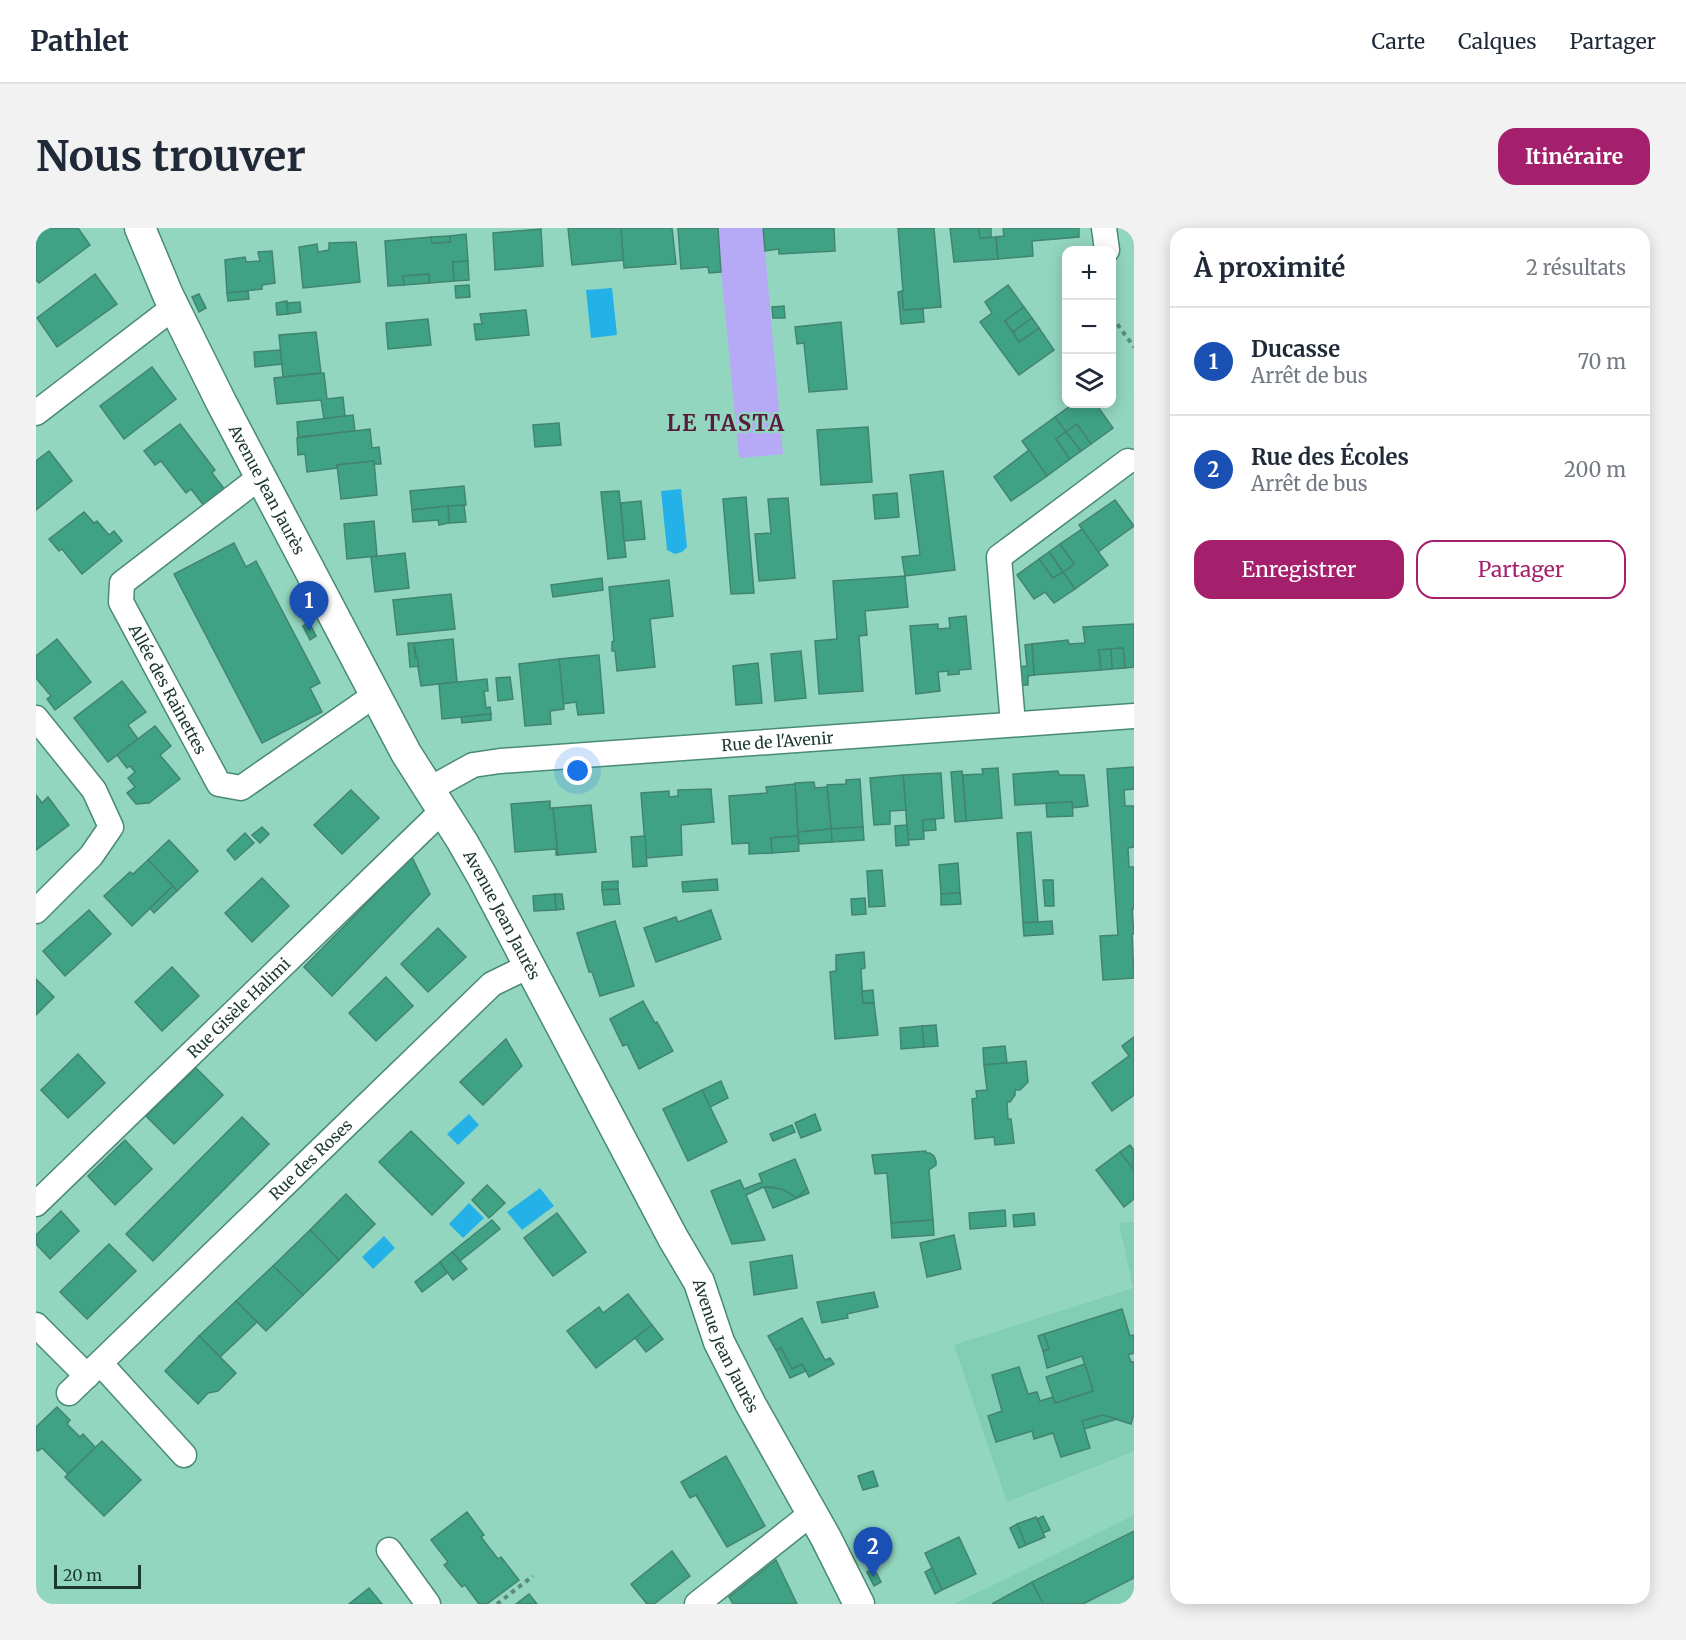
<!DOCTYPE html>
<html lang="fr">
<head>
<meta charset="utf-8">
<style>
  body { margin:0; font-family:Merriweather,serif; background:#f2f2f3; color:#1f2937 }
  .controls { position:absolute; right:18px; top:18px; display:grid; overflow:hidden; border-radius:12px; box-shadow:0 3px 15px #0003 }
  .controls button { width:54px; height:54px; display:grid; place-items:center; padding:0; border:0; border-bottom:2px solid #e0e1e3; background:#fff; color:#1f2937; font:30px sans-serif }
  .scale { position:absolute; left:18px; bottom:15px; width:87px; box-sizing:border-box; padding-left:6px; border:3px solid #1c382f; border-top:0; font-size:16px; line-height:21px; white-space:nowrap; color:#1c382f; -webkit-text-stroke:4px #93d6bf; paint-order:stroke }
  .you { position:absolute; left:542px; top:543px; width:21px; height:21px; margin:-15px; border:4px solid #fff; border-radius:50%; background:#1a73e8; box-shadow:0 0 0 9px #1a73e833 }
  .badge { display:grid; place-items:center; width:39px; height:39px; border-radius:50%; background:#a41f6c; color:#fff; font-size:20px; font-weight:700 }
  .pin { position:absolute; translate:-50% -50px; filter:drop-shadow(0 2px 3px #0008) }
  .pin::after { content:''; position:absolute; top:32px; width:21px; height:18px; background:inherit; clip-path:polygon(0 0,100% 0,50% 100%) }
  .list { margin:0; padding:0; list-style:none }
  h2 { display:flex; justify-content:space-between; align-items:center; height:78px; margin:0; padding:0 24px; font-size:26px }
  h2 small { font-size:20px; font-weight:400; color:#747a83 }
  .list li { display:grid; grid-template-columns:39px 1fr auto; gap:18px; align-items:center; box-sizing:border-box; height:108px; padding:0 24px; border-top:2px solid #e0e1e3 }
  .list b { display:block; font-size:22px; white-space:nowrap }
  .list p { margin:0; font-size:20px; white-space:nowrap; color:#747a83 }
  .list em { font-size:20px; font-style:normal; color:#747a83 }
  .actions { display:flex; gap:12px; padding:18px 24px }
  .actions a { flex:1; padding:14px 0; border:2px solid #a41f6c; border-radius:18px; text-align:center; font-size:21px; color:#a41f6c }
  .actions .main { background:#a41f6c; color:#fff }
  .icon { flex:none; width:33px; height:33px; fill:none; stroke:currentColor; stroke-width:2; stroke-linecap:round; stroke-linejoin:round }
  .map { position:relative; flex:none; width:1098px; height:1376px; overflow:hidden; border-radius:18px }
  header { display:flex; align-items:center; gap:36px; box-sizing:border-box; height:84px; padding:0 30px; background:#fff; border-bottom:2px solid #e0e1e3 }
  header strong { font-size:28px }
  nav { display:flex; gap:33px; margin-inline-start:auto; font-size:21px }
  .intro { display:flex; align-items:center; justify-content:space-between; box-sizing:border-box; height:144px; padding:0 36px }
  h1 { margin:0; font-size:42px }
  .button { padding:15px 27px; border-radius:18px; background:#a41f6c; color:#fff; font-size:21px; font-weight:700 }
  main { display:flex; gap:36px; padding:0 36px }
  aside { flex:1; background:#fff; border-radius:18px; box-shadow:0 3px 15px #0003 }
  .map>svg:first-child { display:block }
  .built { fill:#81ceb4 }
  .green { fill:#b6aaf7 }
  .water { fill:#24b1e8 }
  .building { fill:#3fa285; stroke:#428470; stroke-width:1.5 }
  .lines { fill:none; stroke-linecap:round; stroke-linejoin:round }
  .minor-casing { stroke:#498a75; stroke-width:27 }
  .tertiary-casing { stroke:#498a75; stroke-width:33 }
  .path { stroke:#5b8b7b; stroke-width:4; stroke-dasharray:4.5 4.5; stroke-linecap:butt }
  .minor { stroke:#fff; stroke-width:24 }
  .tertiary { stroke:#fff; stroke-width:30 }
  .labels { text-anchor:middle; stroke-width:4.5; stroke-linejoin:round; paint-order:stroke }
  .street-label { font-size:16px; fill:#1c382f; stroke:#93d6bf }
  .district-label { font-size:22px; font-weight:bold; letter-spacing:1.5px; fill:#591a3c; stroke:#93d6bf }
</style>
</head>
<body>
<header>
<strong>Pathlet</strong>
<nav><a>Carte</a><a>Calques</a><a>Partager</a></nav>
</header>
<div class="intro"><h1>Nous trouver</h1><a class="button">Itinéraire</a></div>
<main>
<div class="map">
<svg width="1098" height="1376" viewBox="0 0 1098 1376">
  <rect width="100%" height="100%" fill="#93d6bf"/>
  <g class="built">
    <polygon points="1098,994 1098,1223 971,1274 918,1117 1097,1060 1083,995"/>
    <polygon points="1098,1287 1098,1376 918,1376 988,1342"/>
  </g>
  <polygon class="green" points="681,0 727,0 747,226 703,230"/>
  <g class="water">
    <polygon points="576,60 581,107 555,110 550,62"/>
    <polygon points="645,261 651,319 646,324 639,326 631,322 625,263"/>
    <polygon points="433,886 443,897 422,917 411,906"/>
    <polygon points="504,960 518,978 486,1002 471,984"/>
    <polygon points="433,975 448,990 427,1010 413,996"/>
    <polygon points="348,1008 359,1020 337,1041 326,1029"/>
  </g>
  <g class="building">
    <polygon points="0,0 42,0 54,17 3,55 0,52"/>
    <polygon points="532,0 585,0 588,32 536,37"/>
    <polygon points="585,0 636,0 640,36 588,40"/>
    <polygon points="642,0 682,0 685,44 673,45 672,39 645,41"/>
    <polygon points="727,0 798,0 799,23 743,26 743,21 729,23"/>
    <polygon points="862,0 898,0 905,79 867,82 866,63 867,63"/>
    <polygon points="914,0 943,0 944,10 960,9 962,31 918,34"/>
    <polygon points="943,0 955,0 955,9 944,10"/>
    <polygon points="967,0 1043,0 1043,9 996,13 997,28 962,31 960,9 968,8"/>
    <polygon points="505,1 507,38 459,42 457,5"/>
    <polygon points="430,6 432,33 417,34 418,53 393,55 393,46 367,48 368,57 352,58 349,13 395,9 396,15 414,14 414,8"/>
    <polygon points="414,8 414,14 396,15 395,9"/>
    <polygon points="320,14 324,54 267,60 263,19 281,16 282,24 293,22 293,15"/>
    <polygon points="236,23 239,55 226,57 226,61 191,65 189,32 209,29 210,34 224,33 222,24"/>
    <polygon points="432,33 433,52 418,53 417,34"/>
    <polygon points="59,46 81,76 21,119 1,90"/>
    <polygon points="393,46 393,55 368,57 367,48"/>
    <polygon points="433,57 434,69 420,70 419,58"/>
    <polygon points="972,57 988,79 969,93 983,114 1003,100 1018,122 983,147 944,94 956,85 949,74"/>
    <polygon points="212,63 213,71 192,73 191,65"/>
    <polygon points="866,63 867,82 887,81 888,94 865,96 862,64"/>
    <polygon points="163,66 170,80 163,84 156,69"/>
    <polygon points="251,73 252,86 241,87 240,75"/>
    <polygon points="264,74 265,84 252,86 251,75"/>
    <polygon points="748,78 749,90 737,90 736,79"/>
    <polygon points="988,79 996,90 977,104 969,93"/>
    <polygon points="490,82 493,107 440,112 438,96 446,96 444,86"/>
    <polygon points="996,90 1003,100 983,114 977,104"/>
    <polygon points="392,91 395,117 352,121 350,95"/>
    <polygon points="805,94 811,161 773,164 768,115 761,116 759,99"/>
    <polygon points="280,104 285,145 247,149 243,107"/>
    <polygon points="244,122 246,136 219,139 218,124"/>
    <polygon points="116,139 140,171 88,211 64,178"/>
    <polygon points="288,145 291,171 307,169 309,188 288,191 285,172 241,176 238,150"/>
    <polygon points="1037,176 1060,176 1077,200 1055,216 1041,196 1030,204 1019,189"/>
    <polygon points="317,187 319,203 262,209 261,194"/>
    <polygon points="1019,189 1030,204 1020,211 1034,231 1011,248 986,213"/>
    <polygon points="523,195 525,217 499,219 497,197"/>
    <polygon points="144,196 179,242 176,245 190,263 169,279 155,261 150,265 125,233 119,237 108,223"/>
    <polygon points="1041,196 1055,216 1045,223 1030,204"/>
    <polygon points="832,199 836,254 785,257 781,202"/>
    <polygon points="334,201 336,220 343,219 345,236 338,236 338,233 301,237 301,240 271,244 269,226 262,227 261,210"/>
    <polygon points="1030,204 1045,223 1034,231 1020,211"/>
    <polygon points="993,222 1011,248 975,273 958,249"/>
    <polygon points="13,223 36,253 0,282 0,233"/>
    <polygon points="338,233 341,267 305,271 301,237"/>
    <polygon points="907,243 919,342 869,348 866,329 884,327 874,247"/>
    <polygon points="428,258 430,277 376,282 374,263"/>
    <polygon points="583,263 590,329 572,331 565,264"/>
    <polygon points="861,265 863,289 839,291 837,267"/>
    <polygon points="710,269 718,365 695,366 687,271"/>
    <polygon points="752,270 759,350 723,353 719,306 735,305 732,271"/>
    <polygon points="1079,272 1098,298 1062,324 1043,297"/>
    <polygon points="605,273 609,311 588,313 585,275"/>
    <polygon points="428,277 430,294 413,295 412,278"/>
    <polygon points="412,278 413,295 403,297 402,292 377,294 376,282"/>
    <polygon points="48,284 58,295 61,293 73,307 78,303 86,313 46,346 26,321 23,323 13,311"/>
    <polygon points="338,293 341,328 311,331 308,296"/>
    <polygon points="1046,301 1072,337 1039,361 1027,344 1038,336 1024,316"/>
    <polygon points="198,315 210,339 220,333 284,455 274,460 286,484 226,515 138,346"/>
    <polygon points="1024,316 1038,336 1027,344 1013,324"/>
    <polygon points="1013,324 1027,344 1017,350 1003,331"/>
    <polygon points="369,325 373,360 339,364 335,329"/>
    <polygon points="1003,331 1017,350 1027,344 1039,361 1018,375 1009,364 998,371 981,347"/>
    <polygon points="869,348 872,379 829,383 831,407 823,408 827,463 783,466 779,413 801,411 797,353"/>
    <polygon points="566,350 567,362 517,369 515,357"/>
    <polygon points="633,352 637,388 614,391 619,439 581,443 579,423 576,423 576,414 578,413 573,359"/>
    <polygon points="415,366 419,401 361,407 357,372"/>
    <polygon points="930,388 935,441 923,442 923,446 912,447 912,443 902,444 904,463 880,466 874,398 902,396 902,401 914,400 913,390"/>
    <polygon points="273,394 280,408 274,412 267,398"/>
    <polygon points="1098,396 1098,439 1089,440 1087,420 1063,422 1065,442 998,447 996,416 1032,412 1033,416 1049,415 1047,399"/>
    <polygon points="21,411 55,454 19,482 11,471 15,468 0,450 0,428"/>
    <polygon points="417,411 421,454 385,458 378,415"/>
    <polygon points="372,415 378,415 379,430 381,429 383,438 374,439"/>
    <polygon points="996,416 998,447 992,448 992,457 982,457 980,439 991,438 989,417"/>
    <polygon points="1087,420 1089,440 1076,441 1075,421"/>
    <polygon points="1075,421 1076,441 1065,442 1063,422"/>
    <polygon points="765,423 770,470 739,473 735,426"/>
    <polygon points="563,427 568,485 542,487 540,474 527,476 523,431"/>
    <polygon points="523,431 528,481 514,483 515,496 489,498 483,436"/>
    <polygon points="722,435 726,475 700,477 697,438"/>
    <polygon points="474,449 477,471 462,473 460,450"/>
    <polygon points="451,451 452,463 448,463 450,480 454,479 455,486 406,491 403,456"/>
    <polygon points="86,453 110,484 92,497 102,511 72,534 38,490"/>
    <polygon points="455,486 455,492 426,495 425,489"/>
    <polygon points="119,498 135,518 124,527 144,551 113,575 100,576 91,565 99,559 92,550 99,544 94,538 91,540 81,527"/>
    <polygon points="1098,539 1098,561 1088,562 1089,578 1098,578 1098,619 1092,620 1093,639 1098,639 1098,681 1096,681 1098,706 1096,706 1098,750 1067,752 1064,708 1082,707 1071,541"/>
    <polygon points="962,540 966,590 930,593 927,547 947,546 946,541"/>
    <polygon points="926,543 930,593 919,594 915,544"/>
    <polygon points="1022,543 1023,547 1048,547 1052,578 1036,580 1036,574 979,577 977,546"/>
    <polygon points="905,545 908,590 887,592 888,611 872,612 867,547"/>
    <polygon points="867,547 870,582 854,583 854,596 838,597 834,550"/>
    <polygon points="824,551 827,599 795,601 791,557 810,556 810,552"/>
    <polygon points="778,554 779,560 791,559 795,601 762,604 759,555"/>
    <polygon points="759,556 762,608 735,610 736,625 713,626 713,615 696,616 693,568 731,565 730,559"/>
    <polygon points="675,561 678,594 645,597 646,627 610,630 605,565 633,563 633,569 642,568 642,562"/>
    <polygon points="315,562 343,590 306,626 278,597"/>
    <polygon points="0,567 6,575 12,569 33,597 0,622"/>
    <polygon points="514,573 514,580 517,580 522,627 520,627 520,621 479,624 475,576"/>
    <polygon points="1036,574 1037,588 1011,589 1010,575"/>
    <polygon points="555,577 560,624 522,627 517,580"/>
    <polygon points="899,591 900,602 887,603 887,592"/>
    <polygon points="871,597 873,617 860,618 859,598"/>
    <polygon points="226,599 233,606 224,615 216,607"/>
    <polygon points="827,599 828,612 796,614 795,601"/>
    <polygon points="795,601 796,614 763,616 762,604"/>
    <polygon points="995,604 1002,694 987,695 981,605"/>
    <polygon points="209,605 218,615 199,632 191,622"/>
    <polygon points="609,608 611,638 597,639 595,609"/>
    <polygon points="762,608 763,623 736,625 735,610"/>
    <polygon points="133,612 162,643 141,663 112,632"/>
    <polygon points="376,629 394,666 296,768 268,739"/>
    <polygon points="112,632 137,658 96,698 68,668 94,644 97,646"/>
    <polygon points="922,635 924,665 905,666 903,637"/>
    <polygon points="846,642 849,678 833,679 831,643"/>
    <polygon points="226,650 253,678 216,714 189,685"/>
    <polygon points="681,651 682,662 647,664 646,654"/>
    <polygon points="1007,652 1017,652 1018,678 1009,678"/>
    <polygon points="582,653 582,661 566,662 566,654"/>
    <polygon points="137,658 141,663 118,685 114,680"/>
    <polygon points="582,661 584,676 568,677 566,662"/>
    <polygon points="924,665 925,676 905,677 905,666"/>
    <polygon points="519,666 520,682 498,683 497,668"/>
    <polygon points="519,666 526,666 528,681 520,682"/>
    <polygon points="829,670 830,686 816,687 815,671"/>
    <polygon points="53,682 75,706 29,748 7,723"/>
    <polygon points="675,682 685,711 620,734 608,700 640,689 642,694"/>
    <polygon points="579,693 598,758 564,768 556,744 553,744 541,705"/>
    <polygon points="1016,693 1017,706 988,708 987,695"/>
    <polygon points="402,700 430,729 392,764 365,736"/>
    <polygon points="828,724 829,740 825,741 827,775 838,775 842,807 799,811 794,744 800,743 800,727"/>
    <polygon points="136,739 163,768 126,803 99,774"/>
    <polygon points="350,749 377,778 340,813 313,785"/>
    <polygon points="0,751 18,769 0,787"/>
    <polygon points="837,762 838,775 827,775 826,763"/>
    <polygon points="607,773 619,795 621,794 637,823 603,841 591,816 587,818 574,791"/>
    <polygon points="900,797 902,818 888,819 886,798"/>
    <polygon points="886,798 888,819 865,821 864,800"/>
    <polygon points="1098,809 1098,867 1076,883 1056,855 1093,828 1086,818"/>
    <polygon points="470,811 486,838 447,877 424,854"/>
    <polygon points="969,818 971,835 948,837 947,820"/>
    <polygon points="42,826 69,855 32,890 5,862"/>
    <polygon points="990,833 992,854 984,862 979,862 979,867 974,874 971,874 972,891 975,891 978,915 959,917 958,909 939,911 936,871 941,870 940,863 951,862 948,837"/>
    <polygon points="160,840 187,867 138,916 110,888"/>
    <polygon points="685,853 692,870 674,879 666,862"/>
    <polygon points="666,862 691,914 652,933 627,881"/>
    <polygon points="779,886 785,902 765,910 759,895"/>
    <polygon points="206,889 233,916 117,1033 90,1006"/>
    <polygon points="756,897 759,904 737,913 734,906"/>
    <polygon points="375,903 428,955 396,987 343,934"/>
    <polygon points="89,912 116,941 79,977 52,948"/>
    <polygon points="1094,917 1098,922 1097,942 1084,924"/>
    <polygon points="890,923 890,925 894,925 898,928 900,933 900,937 893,942 897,992 855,995 851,945 839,946 836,927"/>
    <polygon points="1084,924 1098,942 1098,971 1088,979 1060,942"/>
    <polygon points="759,931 771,960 761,970 737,959 728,959 710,967 729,1012 696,1016 675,963 704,952 708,961 726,954 723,946"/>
    <polygon points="451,957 469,975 453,990 436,972"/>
    <polygon points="728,959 746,961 761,970 771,960 773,965 737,980"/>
    <polygon points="310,966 339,996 303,1032 274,1002"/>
    <polygon points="969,982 970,998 934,1001 933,985"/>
    <polygon points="25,983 43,1003 14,1031 0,1016 0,1007"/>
    <polygon points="521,985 550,1024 517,1048 488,1010"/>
    <polygon points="998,985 999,997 978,999 977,987"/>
    <polygon points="456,992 464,1001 424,1033 416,1024"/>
    <polygon points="897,992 898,1007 856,1010 855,995"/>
    <polygon points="274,1002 303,1032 267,1067 237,1038"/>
    <polygon points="918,1007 925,1041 891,1049 884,1015"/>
    <polygon points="73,1016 100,1043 51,1091 24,1064"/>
    <polygon points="416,1024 431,1041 417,1052 404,1034"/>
    <polygon points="756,1027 761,1060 718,1067 714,1034"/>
    <polygon points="404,1034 411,1045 386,1064 379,1054"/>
    <polygon points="237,1038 267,1067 230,1103 200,1073"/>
    <polygon points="838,1064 842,1079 811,1086 812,1090 786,1095 781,1074"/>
    <polygon points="592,1066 616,1097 560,1140 531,1103 563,1079 567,1085"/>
    <polygon points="200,1073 221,1094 184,1129 163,1108"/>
    <polygon points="1086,1081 1094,1108 1098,1107 1098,1125 1092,1127 1095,1134 1098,1134 1098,1186 1095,1196 1067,1187 1046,1193 1054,1220 1025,1229 1017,1205 998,1211 996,1203 960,1214 952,1188 966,1183 956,1147 983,1139 992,1166 1001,1164 1004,1173 1017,1169 1019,1175 1057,1163 1046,1128 1011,1140 1007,1123 1013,1121 1008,1106"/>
    <polygon points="766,1090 789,1132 794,1130 798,1136 773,1149 766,1136 756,1141 745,1120 740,1122 732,1108"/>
    <polygon points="616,1097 627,1111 610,1124 599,1110"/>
    <polygon points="1008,1106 1013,1121 1007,1123 1002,1108"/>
    <polygon points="163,1108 200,1145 182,1163 172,1165 162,1176 129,1143"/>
    <polygon points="745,1120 756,1141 766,1136 770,1143 754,1150 740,1122"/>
    <polygon points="1049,1136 1057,1163 1019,1175 1010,1149"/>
    <polygon points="21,1179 34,1192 31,1196 44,1209 47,1206 60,1220 32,1246 6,1220 2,1223 0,1221 0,1199"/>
    <polygon points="1067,1187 1081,1191 1048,1201 1046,1193"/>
    <polygon points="66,1213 105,1252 68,1288 29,1249"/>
    <polygon points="690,1228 729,1298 691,1319 660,1267 654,1270 645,1254"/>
    <polygon points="837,1243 842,1258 827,1262 822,1248"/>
    <polygon points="431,1284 448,1307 445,1309 462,1331 465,1329 483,1352 451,1376 443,1376 429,1357 426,1359 408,1337 412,1334 395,1312"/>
    <polygon points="1007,1288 1014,1302 1007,1305 1001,1291"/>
    <polygon points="1000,1289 1009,1309 990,1317 981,1296"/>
    <polygon points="981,1296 990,1317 983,1320 974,1300"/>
    <polygon points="1098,1303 1098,1350 1047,1376 1007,1376 996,1354"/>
    <polygon points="923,1309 940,1346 906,1362 889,1325"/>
    <polygon points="636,1323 654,1348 618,1376 611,1376 595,1356"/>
    <polygon points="740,1332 761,1376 697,1376 693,1369"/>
    <polygon points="838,1340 845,1354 838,1358 831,1344"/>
    <polygon points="896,1340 906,1362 899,1366 889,1344"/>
    <polygon points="996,1354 1007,1376 956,1376"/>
    <polygon points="333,1360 346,1376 313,1376"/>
    <polygon points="493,1366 501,1376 480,1376"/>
  </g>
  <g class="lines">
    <g class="minor-casing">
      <g id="minor">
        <polyline points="1068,0 1071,22"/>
        <polyline points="0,185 138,79"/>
        <path id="s1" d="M 224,249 L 86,355 L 85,374 L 183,556 L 205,560 L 339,467"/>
        <polyline points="0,490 58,562 75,599 55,628 0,683"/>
        <polyline points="977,496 963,329 1092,233"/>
        <path id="s2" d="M 392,562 L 437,537 L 464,533 L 1098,488"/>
        <path id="s3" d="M 0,976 L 406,583"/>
        <polyline points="0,1097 51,1148"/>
        <polyline points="65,1136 148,1227"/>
        <path id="s4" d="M 33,1165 L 456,756 L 493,738"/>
        <polyline points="353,1322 392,1376"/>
        <polyline points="661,1376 776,1285"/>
      </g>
    </g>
    <g class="tertiary-casing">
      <g id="tertiary">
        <path id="s5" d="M 104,0 L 132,67 L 185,174 L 370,525 L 426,613 L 446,648 L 637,1010 L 663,1054 L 683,1114 L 715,1177 L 790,1310 L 823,1376"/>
      </g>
    </g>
    <g class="path">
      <polyline points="1076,89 1098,119"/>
      <polyline points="461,1376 497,1348"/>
    </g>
    <use href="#minor" class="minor"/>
    <use href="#tertiary" class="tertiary"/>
  </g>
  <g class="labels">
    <g class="street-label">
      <text dy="6" stroke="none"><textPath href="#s5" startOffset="291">Avenue Jean Jaurès</textPath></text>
      <text dy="6" stroke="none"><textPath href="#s1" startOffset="292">Allée des Rainettes</textPath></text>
      <text dy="6" stroke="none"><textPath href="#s2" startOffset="357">Rue de l'Avenir</textPath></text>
      <text dy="6" stroke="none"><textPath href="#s5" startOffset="777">Avenue Jean Jaurès</textPath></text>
      <text dy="6" stroke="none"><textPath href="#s3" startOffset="282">Rue Gisèle Halimi</textPath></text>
      <text dy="6" stroke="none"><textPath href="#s4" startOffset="336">Rue des Roses</textPath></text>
      <text dy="6" stroke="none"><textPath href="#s5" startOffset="1263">Avenue Jean Jaurès</textPath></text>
    </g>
    <g class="district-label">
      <text x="690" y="203">LE TASTA</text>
    </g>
  </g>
</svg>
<div class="controls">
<button>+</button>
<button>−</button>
<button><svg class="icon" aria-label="layers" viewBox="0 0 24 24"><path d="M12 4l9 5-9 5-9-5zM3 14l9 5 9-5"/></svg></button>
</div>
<div class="scale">20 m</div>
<div class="you"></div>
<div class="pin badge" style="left:273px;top:403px;background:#1a4fb4">1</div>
<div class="pin badge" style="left:837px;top:1349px;background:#1a4fb4">2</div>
</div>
<aside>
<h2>À proximité<small>2 résultats</small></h2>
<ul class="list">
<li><span class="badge" style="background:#1a4fb4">1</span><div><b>Ducasse</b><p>Arrêt de bus</p></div><em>70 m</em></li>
<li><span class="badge" style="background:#1a4fb4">2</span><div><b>Rue des Écoles</b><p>Arrêt de bus</p></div><em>200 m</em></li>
</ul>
<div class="actions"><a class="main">Enregistrer</a><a>Partager</a></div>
</aside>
</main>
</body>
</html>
